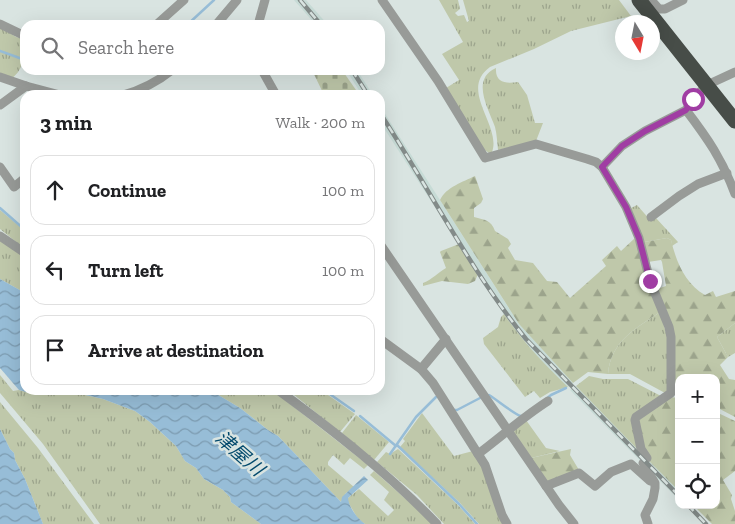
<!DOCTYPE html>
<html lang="en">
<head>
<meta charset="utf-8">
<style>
  body { margin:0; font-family:"Zilla Slab","Noto Sans JP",serif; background:#f2f2f2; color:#202124 }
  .controls { position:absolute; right:15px; bottom:15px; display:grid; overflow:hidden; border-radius:10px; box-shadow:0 5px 20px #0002 }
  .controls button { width:45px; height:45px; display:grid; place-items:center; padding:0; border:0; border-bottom:1px solid #e0e0e0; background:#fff; color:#202124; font:25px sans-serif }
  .compass { position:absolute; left:615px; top:15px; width:45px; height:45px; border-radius:50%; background:#fff; box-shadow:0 5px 20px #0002; rotate:170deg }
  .stop { position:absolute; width:15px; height:15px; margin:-11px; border:4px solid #a03da3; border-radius:50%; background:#fff }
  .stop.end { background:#a03da3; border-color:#fff; box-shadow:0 1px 5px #0008 }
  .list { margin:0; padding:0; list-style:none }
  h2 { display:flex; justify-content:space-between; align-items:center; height:65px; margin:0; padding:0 20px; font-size:21px }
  h2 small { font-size:16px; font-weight:400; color:#757577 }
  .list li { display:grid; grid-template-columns:32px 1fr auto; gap:15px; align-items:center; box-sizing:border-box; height:70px; margin:0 10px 10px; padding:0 10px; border:1px solid #e0e0e0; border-radius:15px }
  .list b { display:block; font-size:19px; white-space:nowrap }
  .list em { font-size:16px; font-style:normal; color:#757577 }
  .icon { flex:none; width:28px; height:28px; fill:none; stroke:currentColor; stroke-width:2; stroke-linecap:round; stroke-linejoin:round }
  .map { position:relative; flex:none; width:735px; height:524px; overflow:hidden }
  .search { position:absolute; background:#fff; box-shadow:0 5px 20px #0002; left:20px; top:20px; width:365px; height:55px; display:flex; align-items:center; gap:12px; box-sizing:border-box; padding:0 18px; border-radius:15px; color:#757577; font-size:19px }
  .panel { position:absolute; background:#fff; box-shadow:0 5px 20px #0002; left:20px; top:90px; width:365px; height:305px; border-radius:15px }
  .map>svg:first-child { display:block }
  .built { fill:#c7dbd6 }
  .grass { fill:url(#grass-tufts) }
  .forest { fill:url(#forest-firs) }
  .cemetery { fill:url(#cemetery-stones) }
  .water { fill:url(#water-waves) }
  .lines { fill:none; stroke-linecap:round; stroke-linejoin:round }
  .stream { stroke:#97bdd7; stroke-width:2.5 }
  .street { stroke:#989b98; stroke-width:9 }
  .highway { stroke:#474d48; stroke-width:15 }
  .rail-casing { stroke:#838b89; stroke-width:4.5 }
  .rail { stroke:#d9e4e1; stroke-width:2.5; stroke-dasharray:8; stroke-linecap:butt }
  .route { stroke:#a03da3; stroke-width:6 }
  .labels { text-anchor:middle; stroke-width:5; stroke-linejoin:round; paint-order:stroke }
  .water-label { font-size:19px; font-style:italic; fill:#044a6d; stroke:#d9e4e1 }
</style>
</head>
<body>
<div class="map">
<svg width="735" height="524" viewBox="0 0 735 524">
  <defs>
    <pattern id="grass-tufts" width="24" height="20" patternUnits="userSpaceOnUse" patternTransform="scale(1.25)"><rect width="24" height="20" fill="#bfc8aa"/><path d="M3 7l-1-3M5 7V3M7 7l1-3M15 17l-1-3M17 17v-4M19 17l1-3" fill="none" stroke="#9ca48c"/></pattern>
    <pattern id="forest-firs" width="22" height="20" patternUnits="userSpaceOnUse" patternTransform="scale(1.25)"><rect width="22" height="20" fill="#bfc8aa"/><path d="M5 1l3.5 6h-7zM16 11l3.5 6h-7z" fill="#9ca48c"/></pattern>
    <pattern id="cemetery-stones" width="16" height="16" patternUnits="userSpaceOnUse" patternTransform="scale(1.25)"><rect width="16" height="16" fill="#bfc8aa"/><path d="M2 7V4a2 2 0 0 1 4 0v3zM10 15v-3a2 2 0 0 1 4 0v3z" fill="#9ca48c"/></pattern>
    <pattern id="water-waves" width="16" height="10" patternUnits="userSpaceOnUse" patternTransform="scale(1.25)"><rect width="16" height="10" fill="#97bdd7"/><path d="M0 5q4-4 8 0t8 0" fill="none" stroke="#7c9bb0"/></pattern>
  </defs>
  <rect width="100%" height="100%" fill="#d9e4e1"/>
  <g class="built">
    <polygon points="294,0 306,0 328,25 316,25"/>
    <polygon points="346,70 357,70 373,95 362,95"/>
    <polygon points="380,106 519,324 573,383 568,387 542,362 511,325 380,122"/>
    <polygon points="576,386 679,491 679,500 570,390"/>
  </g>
  <g class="grass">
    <path d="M 439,0 L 458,0 L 460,9 L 455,13 L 458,16 L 464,15 L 467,22 L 469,21 L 463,0 L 619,0 L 631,16 L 571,31 L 534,49 L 490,67 C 458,90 502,126 492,152 L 489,153 L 483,149 L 446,88 L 459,80 L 442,54 L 463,42 Z"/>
    <path d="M 0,27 L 16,37 L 25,39 C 25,53 24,70 12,78 L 0,74 Z"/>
    <path d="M 496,68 C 495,83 506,84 518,82 L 527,95 L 535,123 L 543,123 L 536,141 L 498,150 C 497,142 497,135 495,127 C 489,110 470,79 496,68 Z"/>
    <polygon points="637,205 651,221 656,218 678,242 672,246 671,240 667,238 644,242 631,208"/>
    <polygon points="0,210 25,231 25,249 0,229"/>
    <polygon points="0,239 25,257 25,293 0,279"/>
    <path d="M 660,312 L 667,336 L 669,391 L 665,393 L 630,374 L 608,374 C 611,341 635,329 660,312 Z"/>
    <path d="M 504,314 C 522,341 545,365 568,387 L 550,392 L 540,398 L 534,391 L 525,397 L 484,344 L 483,338 L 498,327 L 501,317 Z"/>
    <polygon points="735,323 735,353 728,357 717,337"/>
    <polygon points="0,375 13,391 19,390 33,394 81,394 103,399 135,411 150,422 176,446 185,461 196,468 204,479 223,490 230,497 231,502 261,524 100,524 43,444 0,393"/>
    <polygon points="589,376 603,379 628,379 661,396 632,420 632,425 641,453 576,386"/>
    <polygon points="210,390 272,390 368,465 364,469 350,458 344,465 333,455 328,462 328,465 354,487 346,493 341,502 278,436 268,430 240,408"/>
    <polygon points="288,390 321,390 355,414 340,432"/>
    <polygon points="0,402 38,448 94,524 43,524 25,479 15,460 14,453 10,449 0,429"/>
    <polygon points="422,413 454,456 473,451 484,468 504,524 479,524 460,503 400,447 405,441 403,439"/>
    <polygon points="356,415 389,442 374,460 342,433"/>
    <polygon points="526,420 546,448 560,451 531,458 513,432"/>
    <polygon points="398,449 458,505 475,524 444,524 417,495 377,462 386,452 390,454"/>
    <polygon points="374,471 425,516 432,524 365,524 358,519 348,502 348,498 359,489 388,516 394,510 384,500 389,492 370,475"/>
  </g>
  <g class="forest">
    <path d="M 475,176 L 483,199 L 481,203 L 474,208 L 474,217 C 485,220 491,220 495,231 L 508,239 L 511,244 L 508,248 L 515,260 L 533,263 L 547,281 L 557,282 L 570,298 L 606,266 L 602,260 L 617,246 L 621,251 L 635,238 L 660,312 C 635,329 611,341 608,374 L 588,372 L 573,383 L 519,324 L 440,200 C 446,187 463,182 475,176 Z"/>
    <path d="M 667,238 L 671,240 C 676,261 685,284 705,295 L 713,291 L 716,297 L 735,291 L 735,323 L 717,337 L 728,357 L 720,365 L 729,379 L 735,380 L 735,417 L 716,407 L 716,378 L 679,378 L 679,394 L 674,391 L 673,337 L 657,289 L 666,286 L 662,262 L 661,260 L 648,262 L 644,242 Z"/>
    <path d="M 459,244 L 478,274 L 475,281 L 468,284 L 442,281 L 423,286 L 423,283 C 433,279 437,273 446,268 L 440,252 L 441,251 Z"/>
    <polygon points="670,397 679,398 679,491 650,462 643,449 636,422"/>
    <polygon points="716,412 735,421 735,471 723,480 732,495 731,499 735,511 735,524 712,524 693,505 716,505"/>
    <polygon points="571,449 570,455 579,470 548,483 531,458"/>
  </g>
  <polygon class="cemetery" points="312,70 342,70 356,90 350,95 324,95"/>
  <g class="water">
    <path d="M 0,279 L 25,293 L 25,390 L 210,390 L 240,408 L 268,430 L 278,436 L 341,502 L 342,497 L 364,476 L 368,480 L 348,498 C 349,508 357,518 365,524 L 261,524 L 231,502 L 230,497 L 223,490 L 204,479 L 196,468 L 185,461 L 176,446 L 150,422 L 135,411 L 103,399 L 81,394 L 33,394 L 19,390 L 0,368 Z"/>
    <polygon points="0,429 10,449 14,453 15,460 25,479 43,524 0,524"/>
  </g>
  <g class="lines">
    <g class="stream">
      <polyline points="187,25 214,0"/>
      <polyline points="0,51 25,60"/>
      <polyline points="0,208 25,230"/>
      <polyline points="324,390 354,411"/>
      <path d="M 489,395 C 496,399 515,415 521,416"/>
      <polyline points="546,399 551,395 566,388"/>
      <polyline points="452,410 457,410 480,398"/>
      <polyline points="360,416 396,446"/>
      <polyline points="397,445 459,504 477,524"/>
      <polyline points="390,454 416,417 436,397"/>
    </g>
    <g class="street">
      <polyline points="382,0 438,81 485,158 536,144 587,159 596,162 602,167 626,207 639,238 650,281 669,327 671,337 671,393 636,417 635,420 641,449 647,458"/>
      <polyline points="651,0 659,9 665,9 683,0"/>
      <polyline points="0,24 25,36"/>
      <polyline points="156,25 184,0"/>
      <polyline points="216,25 237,0"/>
      <polyline points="258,25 265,0"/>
      <polyline points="262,70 276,95"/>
      <polyline points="0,77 26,86 60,95"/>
      <path d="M 123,95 C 142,90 157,82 172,70"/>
      <polyline points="0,105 26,86"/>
      <path d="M 686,110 C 708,139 722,159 735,194"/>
      <polyline points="0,167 14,187 25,178"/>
      <polyline points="602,167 622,146 645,131 686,110 693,99 707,85 735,72"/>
      <polyline points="651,217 679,196 698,184 727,173"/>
      <polyline points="0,236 25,253"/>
      <polyline points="380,244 559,505 574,524"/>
      <polyline points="380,339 421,369 433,383 485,465 502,515 507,524"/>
      <polyline points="421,369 446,339"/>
      <path d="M 278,390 C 334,431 389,474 437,524"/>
      <path d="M 478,454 C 502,436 523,417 548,401"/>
      <polyline points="643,463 655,483 655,488 653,499 645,515 648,524"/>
      <polyline points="546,486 579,473 595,486 611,472 631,464 650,481 654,482"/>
    </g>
    <polyline class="highway" points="639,0 735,121"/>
    <g class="rail-casing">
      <g id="rail">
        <polyline points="300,0 321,25"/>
        <polyline points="352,70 368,95"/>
        <path d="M 380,113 C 429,188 470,270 526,339 L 679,496"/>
        <polyline points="688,505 706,524"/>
      </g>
    </g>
    <use href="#rail" class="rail"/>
  </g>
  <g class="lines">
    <polyline class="route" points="650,281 639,238 626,207 602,167 622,146 645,131 686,110 693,99"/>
  </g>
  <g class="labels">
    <g class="water-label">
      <text transform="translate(240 453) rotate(41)" y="7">津屋川</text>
    </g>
  </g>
</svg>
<div class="controls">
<button>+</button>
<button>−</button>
<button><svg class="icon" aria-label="locate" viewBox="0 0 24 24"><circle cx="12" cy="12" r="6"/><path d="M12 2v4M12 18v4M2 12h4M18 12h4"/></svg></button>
</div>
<svg class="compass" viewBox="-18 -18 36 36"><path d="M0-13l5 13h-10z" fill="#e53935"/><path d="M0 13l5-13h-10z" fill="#757577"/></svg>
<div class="stop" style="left:693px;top:99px"></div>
<div class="stop end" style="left:650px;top:281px"></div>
<div class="search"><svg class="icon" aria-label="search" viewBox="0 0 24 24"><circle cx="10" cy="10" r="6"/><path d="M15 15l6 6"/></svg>Search here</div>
<section class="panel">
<h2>3 min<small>Walk · 200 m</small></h2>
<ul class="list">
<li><svg class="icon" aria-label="ahead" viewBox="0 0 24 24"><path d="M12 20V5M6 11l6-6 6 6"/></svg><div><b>Continue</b></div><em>100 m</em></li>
<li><svg class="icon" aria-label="left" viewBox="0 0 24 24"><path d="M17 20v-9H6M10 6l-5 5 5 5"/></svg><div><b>Turn left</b></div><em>100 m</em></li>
<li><svg class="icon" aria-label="arrive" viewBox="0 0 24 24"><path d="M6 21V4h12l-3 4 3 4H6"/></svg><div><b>Arrive at destination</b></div></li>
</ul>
</section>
</div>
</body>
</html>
